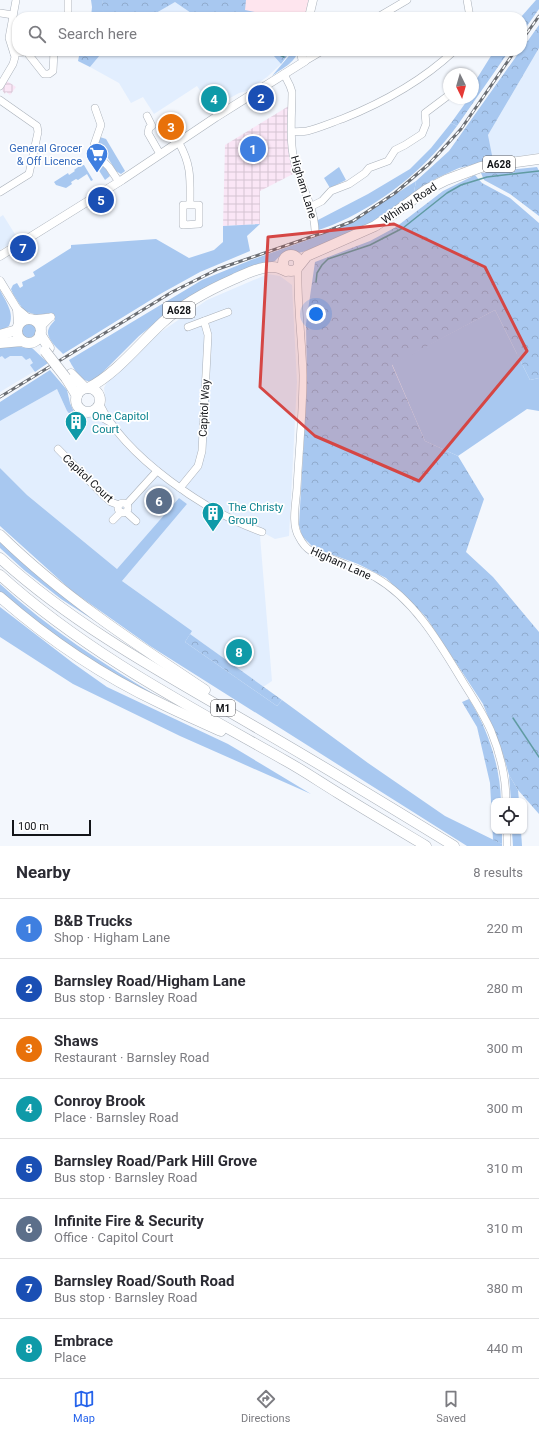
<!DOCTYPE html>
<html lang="en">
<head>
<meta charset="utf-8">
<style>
  body { margin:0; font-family:Roboto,sans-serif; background:#f2f2f3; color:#2b2b33 }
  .controls { position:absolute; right:12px; bottom:12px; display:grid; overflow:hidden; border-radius:8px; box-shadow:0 1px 3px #0004 }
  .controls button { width:36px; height:36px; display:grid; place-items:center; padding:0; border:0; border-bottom:1px solid #e1e1e2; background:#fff; color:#2b2b33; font:20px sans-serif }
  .compass { position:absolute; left:443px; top:68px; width:36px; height:36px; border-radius:50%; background:#fff; box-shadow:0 1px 3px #0004; rotate:175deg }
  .scale { position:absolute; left:12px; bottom:10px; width:79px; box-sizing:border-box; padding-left:4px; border:2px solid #131519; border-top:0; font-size:11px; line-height:14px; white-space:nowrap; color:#131519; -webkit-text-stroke:3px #fff; paint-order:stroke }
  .you { position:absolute; left:316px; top:314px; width:14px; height:14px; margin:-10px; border:3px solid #fff; border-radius:50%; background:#1a73e8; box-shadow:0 0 0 6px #1a73e833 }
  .badge { display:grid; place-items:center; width:26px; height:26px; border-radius:50%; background:#2563eb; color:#fff; font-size:13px; font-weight:700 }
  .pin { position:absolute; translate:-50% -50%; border:2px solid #fff; box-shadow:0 1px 4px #0006 }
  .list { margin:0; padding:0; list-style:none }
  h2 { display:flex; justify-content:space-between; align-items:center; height:52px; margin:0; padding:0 16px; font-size:17px }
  h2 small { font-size:13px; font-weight:400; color:#7c7c81 }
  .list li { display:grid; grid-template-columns:26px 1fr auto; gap:12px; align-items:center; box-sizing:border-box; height:60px; padding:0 16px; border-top:1px solid #e1e1e2 }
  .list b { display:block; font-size:15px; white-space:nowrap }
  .list p { margin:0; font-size:13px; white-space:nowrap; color:#7c7c81 }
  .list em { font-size:13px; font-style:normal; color:#7c7c81 }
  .icon { flex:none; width:22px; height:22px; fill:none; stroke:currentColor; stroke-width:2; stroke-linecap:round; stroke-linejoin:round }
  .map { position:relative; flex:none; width:539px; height:846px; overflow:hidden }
  .search { position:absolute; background:#fff; box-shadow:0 1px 3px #0004; left:12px; right:12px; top:12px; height:44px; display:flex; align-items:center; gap:10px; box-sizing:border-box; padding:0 14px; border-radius:16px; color:#7c7c81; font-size:15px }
  .sheet { height:532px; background:#fff }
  nav { display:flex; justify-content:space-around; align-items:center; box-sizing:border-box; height:56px; border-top:1px solid #e1e1e2; background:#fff; font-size:11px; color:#7c7c81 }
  nav a { display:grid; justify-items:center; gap:2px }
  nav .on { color:#2563eb }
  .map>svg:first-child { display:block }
  .built { fill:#e2eefe }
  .industrial { fill:url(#industrial-grid) }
  .education { fill:#fee5ee }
  .green { fill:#a8c8f0 }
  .forest { fill:url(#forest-crowns) }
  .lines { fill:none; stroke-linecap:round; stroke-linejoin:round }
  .stream { stroke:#609ba2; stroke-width:1.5 }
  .minor-casing { stroke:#aab1ba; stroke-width:8 }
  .major-casing { stroke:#aab1ba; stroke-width:9 }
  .highway-casing { stroke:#aab1ba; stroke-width:11 }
  .minor { stroke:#fff; stroke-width:7 }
  .major { stroke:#fff; stroke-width:8 }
  .highway { stroke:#fff; stroke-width:10 }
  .rail-casing { stroke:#6b6e73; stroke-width:3 }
  .rail { stroke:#fff; stroke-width:1.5; stroke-dasharray:4.5; stroke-linecap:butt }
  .highway-bridge-casing { stroke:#aab1ba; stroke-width:11; stroke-linecap:butt }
  .highway-bridge { stroke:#fff; stroke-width:10 }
  .marked { fill:#d54644; fill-opacity:0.2; stroke:#d54644; stroke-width:3; stroke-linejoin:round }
  .labels { text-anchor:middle; stroke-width:3.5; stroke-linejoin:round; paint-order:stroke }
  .shield { fill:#fff; stroke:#5a5b5e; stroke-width:1 }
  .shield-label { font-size:10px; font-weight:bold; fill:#131519 }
  .shop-label { font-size:11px; fill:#366cbe; stroke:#fff; text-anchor:end }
  .street-label { font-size:11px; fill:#131519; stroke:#fff }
  .culture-label { font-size:11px; fill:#0d838f; stroke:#fff; text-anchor:start }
</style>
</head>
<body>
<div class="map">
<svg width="539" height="846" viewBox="0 0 539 846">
  <defs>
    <pattern id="industrial-grid" width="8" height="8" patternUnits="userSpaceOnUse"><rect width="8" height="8" fill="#fae6f6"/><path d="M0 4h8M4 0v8" fill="none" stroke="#d5c4d2"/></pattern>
    <pattern id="forest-crowns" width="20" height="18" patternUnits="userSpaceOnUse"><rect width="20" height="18" fill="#a8c8f0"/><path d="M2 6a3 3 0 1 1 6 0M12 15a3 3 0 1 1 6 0" fill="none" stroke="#90abcd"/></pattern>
  </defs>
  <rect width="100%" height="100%" fill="#f3f7fd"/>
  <g class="built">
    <polygon points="175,1 197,17 149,17"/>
    <polygon points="539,48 539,153 493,160 488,135"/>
    <polygon points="107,51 264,51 273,55 281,64 267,77 247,91 239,93 212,108 197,86 154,114 143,97 131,103 119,83 90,67 100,55"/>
    <polygon points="3,215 18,239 0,250 0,217"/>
    <polygon points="268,274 280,276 292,285 297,382 289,536 275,539 262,532 260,536 272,681 263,687 190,634 191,631 122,581 187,504 179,498 117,569 27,495 0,468 0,421 57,389 67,411 73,418 85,420 106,403 104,388 108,380 158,334 207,300"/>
    <polygon points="0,347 32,348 48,363 0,392"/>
  </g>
  <g class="industrial">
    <polygon points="7,81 16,87 10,95 6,92 5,94 2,90"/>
    <polygon points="292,104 295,173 260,191 260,224 223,226 225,145"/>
  </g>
  <polygon class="education" points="242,0 310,0 305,17 240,17"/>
  <g class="green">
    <polygon points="91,0 103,0 102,10 111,17 91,17 92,7"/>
    <path d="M 293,51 L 298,51 C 295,63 281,69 272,76 Z"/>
    <path d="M 451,123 L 457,126 C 428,165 392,196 348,218 C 338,223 327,227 316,231 L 316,221 L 368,194 L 410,169 L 431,148 Z"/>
    <polygon points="100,137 106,139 125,171 121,174 116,171 98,142"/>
    <path d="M 93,161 C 102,163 106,168 110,176 L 105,180 Z"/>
    <polygon points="81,165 84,165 93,180 91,181 87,174 78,180 76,179 71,182 72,184 66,188 56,185 54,182 68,173 69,175 75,171 74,170"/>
    <polygon points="339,167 346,180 330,188 324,178"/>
    <path d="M 416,181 L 414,192 C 404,200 394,209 383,216 C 362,231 329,242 305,251 C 292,257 288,246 275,261 L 225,279 L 180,303 L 139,336 L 97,378 C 95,379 93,381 91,381 C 81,383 73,367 69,360 L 202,280 L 251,260 L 316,237 L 350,223 Z"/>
    <path d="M 260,224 L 247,236 L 250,251 L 200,272 L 162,293 L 63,354 C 57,348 44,337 49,328 C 50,325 53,323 55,320 L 52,313 L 37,315 L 24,311 L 13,294 L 11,289 L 13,285 L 17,283 L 20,288 L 23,286 L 22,282 L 35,276 L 33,272 L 71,248 L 71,245 L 156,239 L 189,258 L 214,250 L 223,242 L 223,226 Z"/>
    <path d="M 0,290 C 6,302 15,313 9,326 L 0,331 Z"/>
    <polygon points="495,310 530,380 539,378 539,411 527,409 458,456 425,441 392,364"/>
    <circle cx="28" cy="330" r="8"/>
    <polygon points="9,346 32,348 48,363 35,372 30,365 33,363 30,358 26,360 22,356 10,356 5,359 2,356 0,357 0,348"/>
    <polygon points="50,370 67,390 70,403 74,412 83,417 84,420 73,418 67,411 57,389 0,421 0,402"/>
    <polygon points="0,468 27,495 117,569 179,498 187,504 122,581 192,631 185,642 277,706 282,700 368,763 445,816 502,844 502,846 467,846 150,646 72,591 0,526"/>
    <polygon points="0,539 132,645 61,599 24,570 0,548"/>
    <path d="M 0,584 C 49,629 103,664 159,697 L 131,684 L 66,644 L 0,593 Z"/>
    <polygon points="0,607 73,663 107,687 228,744 311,794 180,736 73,684 0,637"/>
    <polygon points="509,775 518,790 519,801 511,801"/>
    <polygon points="512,831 521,831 522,846 513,846"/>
  </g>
  <g class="forest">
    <polygon points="103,0 246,0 245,10 260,13 259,17 197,17 175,2 149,17 111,17 101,10"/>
    <polygon points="536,0 539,0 539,9 522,33 521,17"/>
    <polygon points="539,25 539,48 488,135 493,160 459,168 437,178 414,192 416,181 449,151 520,51 522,51 522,49"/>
    <polygon points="80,51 107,51 100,55 90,67 78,61"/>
    <polygon points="264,51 291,51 281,64 273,55"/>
    <polygon points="494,51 509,51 457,126 451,123 469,98 473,98 473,92 478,86 476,80"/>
    <polygon points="537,167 539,171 539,216 510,194 484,180 481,173"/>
    <polygon points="475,175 482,183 510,198 539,223 539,378 530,380 495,310 392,365 425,441 458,456 484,499 466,552 493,577 539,632 539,814 518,790 509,775 503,754 483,704 426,617 386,578 358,564 314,548 302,536 299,525 307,384 306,324 315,262 370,241 396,227 443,191"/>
    <polygon points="190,634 282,700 277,706 185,642"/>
    <path d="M 469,699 C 488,729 500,766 501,801 L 494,801 L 494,831 L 502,831 L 502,844 L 493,840 L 490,783 L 477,727 L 462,702 Z"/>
  </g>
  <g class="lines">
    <g class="stream">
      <polyline points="199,13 206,17"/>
      <polyline points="271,51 284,57"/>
      <polyline points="316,282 317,273 322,265 328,259 370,245 403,228 447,193 461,185 487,177 539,171"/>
      <polyline points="513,718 539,757"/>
    </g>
    <g class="minor-casing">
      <g id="minor">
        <polyline points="68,0 68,17"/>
        <polyline points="467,0 470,17"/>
        <polyline points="0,13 13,15"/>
        <polyline points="378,17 407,0"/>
        <polyline points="29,52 29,55 44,74 49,74 53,71 54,51"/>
        <polyline points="14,53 37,51"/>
        <polyline points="305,61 322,51"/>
        <path d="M 284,74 L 290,86 L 292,92 C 292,114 289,138 294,160 C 300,183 314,206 315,230"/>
        <polyline points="0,86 13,64 15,57 9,38 16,0"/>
        <polyline points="0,100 37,126 38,132 29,174 0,192"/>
        <polyline points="95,108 101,125 94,145 95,150 98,156 109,167 119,182"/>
        <polyline points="147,116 152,126 149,128 148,133 160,154"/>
        <path d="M 292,132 C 297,131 302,132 307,131 C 319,128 330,123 342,119 C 382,103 422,81 454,51"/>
        <path d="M 179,143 C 192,166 190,180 190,205 L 183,205 L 183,225 L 199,224 L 199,205 L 190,205"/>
        <polyline points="310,207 322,201 331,191 349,184 365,173 369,168 388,161 395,150 405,145 422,134 426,124 425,113 449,95"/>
        <path d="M 298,268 C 297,304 302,339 303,375 C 303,412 299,450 297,488 C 296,503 291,524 299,537 C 302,543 306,548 311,551 C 317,555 325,557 332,559 C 346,565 361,570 375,577 C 415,600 440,644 463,682 C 473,698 483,713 491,731 C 500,753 506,778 506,801"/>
        <polyline points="32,319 51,317"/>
        <polyline points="188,327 228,312"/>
        <polyline points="41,330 43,325 51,317"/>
        <path d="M 99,403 C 125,457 206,512 262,532"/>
        <polyline points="85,411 96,414 108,421"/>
        <polyline points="58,449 104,496 111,502 119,505"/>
        <polyline points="180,488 198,466 202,451 208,335 204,321"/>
        <circle cx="123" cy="508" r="5"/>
        <polyline points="127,504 157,471"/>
        <polyline points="126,512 136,521"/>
        <polyline points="113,520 121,512"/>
        <polyline points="507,831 507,846"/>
      </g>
    </g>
    <g class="major-casing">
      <g id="major">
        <polyline points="309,17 313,0"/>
        <polyline points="0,256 122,180 216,117 305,61 302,58 302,51"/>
        <polyline points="0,281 17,309 29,319"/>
        <polyline points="17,309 18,325"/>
      </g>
    </g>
    <g class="highway-casing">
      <g id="highway">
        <circle cx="291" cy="263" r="8"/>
        <polyline points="299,266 307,256 375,226 393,214 426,190 446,180 481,167 539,159"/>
        <circle cx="29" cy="331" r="12"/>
        <polyline points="40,334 49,348"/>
        <polyline points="0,335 17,330"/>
        <polyline points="0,343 22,341"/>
        <polyline points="71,374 85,388"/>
        <polyline points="66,378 77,396"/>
        <path d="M 88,388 C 116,374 140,343 163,322 C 184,303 209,290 234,279 C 245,274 259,267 272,267 C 276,267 282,269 286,271"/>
        <circle cx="88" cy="400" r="12"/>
        <path d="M 0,535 C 61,595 134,643 205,690"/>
        <path d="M 0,558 C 75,626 164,674 252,725 C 320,764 387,805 454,846"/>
        <path d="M 0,575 C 85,652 187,705 286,761 C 304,771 320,782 338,793 C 367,811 396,828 426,846"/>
        <path d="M 0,597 C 48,639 103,676 160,703 C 180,713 201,722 221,731"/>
      </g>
    </g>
    <use href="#minor" class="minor"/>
    <use href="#major" class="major"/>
    <use href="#highway" class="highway"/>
    <g class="rail-casing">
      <g id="rail">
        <polyline points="522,40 539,16"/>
        <polyline points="0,397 172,292 218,269 325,232 353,221 395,193 429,164 461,129 515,51"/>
      </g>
    </g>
    <use href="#rail" class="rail"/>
    <g class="highway-bridge-casing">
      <polyline id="highway-bridge" points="45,351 66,378"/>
    </g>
    <use href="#highway-bridge" class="highway-bridge"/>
  </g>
  <path class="marked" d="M 394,224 L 485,267 L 527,351 L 419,481 L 315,436 L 260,387 L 268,237 Z"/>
  <defs>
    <g id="supermarket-pin" transform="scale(1.15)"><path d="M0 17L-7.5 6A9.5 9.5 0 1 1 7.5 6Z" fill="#3f7fe0" stroke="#fff"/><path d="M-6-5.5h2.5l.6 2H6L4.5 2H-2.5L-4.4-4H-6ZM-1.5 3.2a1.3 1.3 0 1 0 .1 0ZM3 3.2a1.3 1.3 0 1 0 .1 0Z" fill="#fff"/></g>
    <g id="building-pin" transform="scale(1.15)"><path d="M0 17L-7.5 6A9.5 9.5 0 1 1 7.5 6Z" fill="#0f9aa8" stroke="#fff"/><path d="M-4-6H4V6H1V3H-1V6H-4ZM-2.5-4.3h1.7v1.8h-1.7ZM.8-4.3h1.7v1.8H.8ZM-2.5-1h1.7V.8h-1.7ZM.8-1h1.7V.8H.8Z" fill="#fff"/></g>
  </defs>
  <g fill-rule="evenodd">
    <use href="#supermarket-pin" x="97" y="154"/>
    <use href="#building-pin" x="76" y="422"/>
    <use href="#building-pin" x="213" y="513"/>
  </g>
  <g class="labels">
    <g class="shield">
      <rect x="483" y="156" width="32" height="16" rx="3"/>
      <rect x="163" y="302" width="32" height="16" rx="3"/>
      <rect x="211" y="700" width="24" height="16" rx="3"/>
    </g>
    <g class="shield-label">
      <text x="499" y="168">A628</text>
      <text x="179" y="314">A628</text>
      <text x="223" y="712">M1</text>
    </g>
    <g class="shop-label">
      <text x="82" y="152">General Grocer<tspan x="82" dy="13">&amp; Off Licence</tspan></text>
    </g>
    <g class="street-label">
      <text transform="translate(304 187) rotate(73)" y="4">Higham Lane</text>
      <text transform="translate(409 203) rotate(-34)" y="4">Whinby Road</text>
      <text transform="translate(204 408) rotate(-87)" y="4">Capitol Way</text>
      <text transform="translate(88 478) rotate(43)" y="4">Capitol Court</text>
      <text transform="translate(341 563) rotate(24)" y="4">Higham Lane</text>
    </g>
    <g class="culture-label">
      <text x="92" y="420">One Capitol<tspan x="92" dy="13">Court</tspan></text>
      <text x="228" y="511">The Christy<tspan x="228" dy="13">Group</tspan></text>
    </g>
  </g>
</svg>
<div class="controls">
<button><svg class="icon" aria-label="locate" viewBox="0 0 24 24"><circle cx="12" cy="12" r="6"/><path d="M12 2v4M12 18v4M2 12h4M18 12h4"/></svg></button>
</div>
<svg class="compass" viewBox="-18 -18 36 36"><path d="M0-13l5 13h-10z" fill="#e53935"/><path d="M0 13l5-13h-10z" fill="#7c7c81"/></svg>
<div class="scale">100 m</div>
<div class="you"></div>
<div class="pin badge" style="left:253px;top:149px;background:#3f7fe0">1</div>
<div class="pin badge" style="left:261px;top:98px;background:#1a4fb4">2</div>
<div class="pin badge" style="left:171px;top:127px;background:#e8710a">3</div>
<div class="pin badge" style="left:214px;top:99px;background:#0f9aa8">4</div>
<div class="pin badge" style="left:101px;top:200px;background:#1a4fb4">5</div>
<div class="pin badge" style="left:159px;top:501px;background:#5c6f8a">6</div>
<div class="pin badge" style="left:23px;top:248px;background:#1a4fb4">7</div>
<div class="pin badge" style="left:239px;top:652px;background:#0f9aa8">8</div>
<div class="search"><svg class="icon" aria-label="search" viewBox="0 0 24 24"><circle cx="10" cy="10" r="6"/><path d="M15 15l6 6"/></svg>Search here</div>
</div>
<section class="sheet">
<h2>Nearby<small>8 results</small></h2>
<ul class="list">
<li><span class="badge" style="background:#3f7fe0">1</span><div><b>B&amp;B Trucks</b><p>Shop · Higham Lane</p></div><em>220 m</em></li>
<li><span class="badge" style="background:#1a4fb4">2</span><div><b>Barnsley Road/Higham Lane</b><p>Bus stop · Barnsley Road</p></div><em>280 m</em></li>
<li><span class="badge" style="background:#e8710a">3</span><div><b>Shaws</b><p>Restaurant · Barnsley Road</p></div><em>300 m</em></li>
<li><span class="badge" style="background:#0f9aa8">4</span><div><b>Conroy Brook</b><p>Place · Barnsley Road</p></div><em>300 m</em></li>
<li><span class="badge" style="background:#1a4fb4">5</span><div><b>Barnsley Road/Park Hill Grove</b><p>Bus stop · Barnsley Road</p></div><em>310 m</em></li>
<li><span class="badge" style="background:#5c6f8a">6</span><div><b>Infinite Fire &amp; Security</b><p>Office · Capitol Court</p></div><em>310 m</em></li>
<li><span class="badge" style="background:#1a4fb4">7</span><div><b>Barnsley Road/South Road</b><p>Bus stop · Barnsley Road</p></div><em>380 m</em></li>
<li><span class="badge" style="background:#0f9aa8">8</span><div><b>Embrace</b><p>Place</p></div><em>440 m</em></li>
</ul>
</section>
<nav>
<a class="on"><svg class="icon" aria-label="map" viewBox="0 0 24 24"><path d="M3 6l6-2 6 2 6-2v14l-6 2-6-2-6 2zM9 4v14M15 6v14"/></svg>Map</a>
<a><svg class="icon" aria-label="directions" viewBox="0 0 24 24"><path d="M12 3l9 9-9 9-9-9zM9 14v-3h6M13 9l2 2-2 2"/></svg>Directions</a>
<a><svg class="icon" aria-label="saved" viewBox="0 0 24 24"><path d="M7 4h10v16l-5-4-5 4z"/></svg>Saved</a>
</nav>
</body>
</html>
